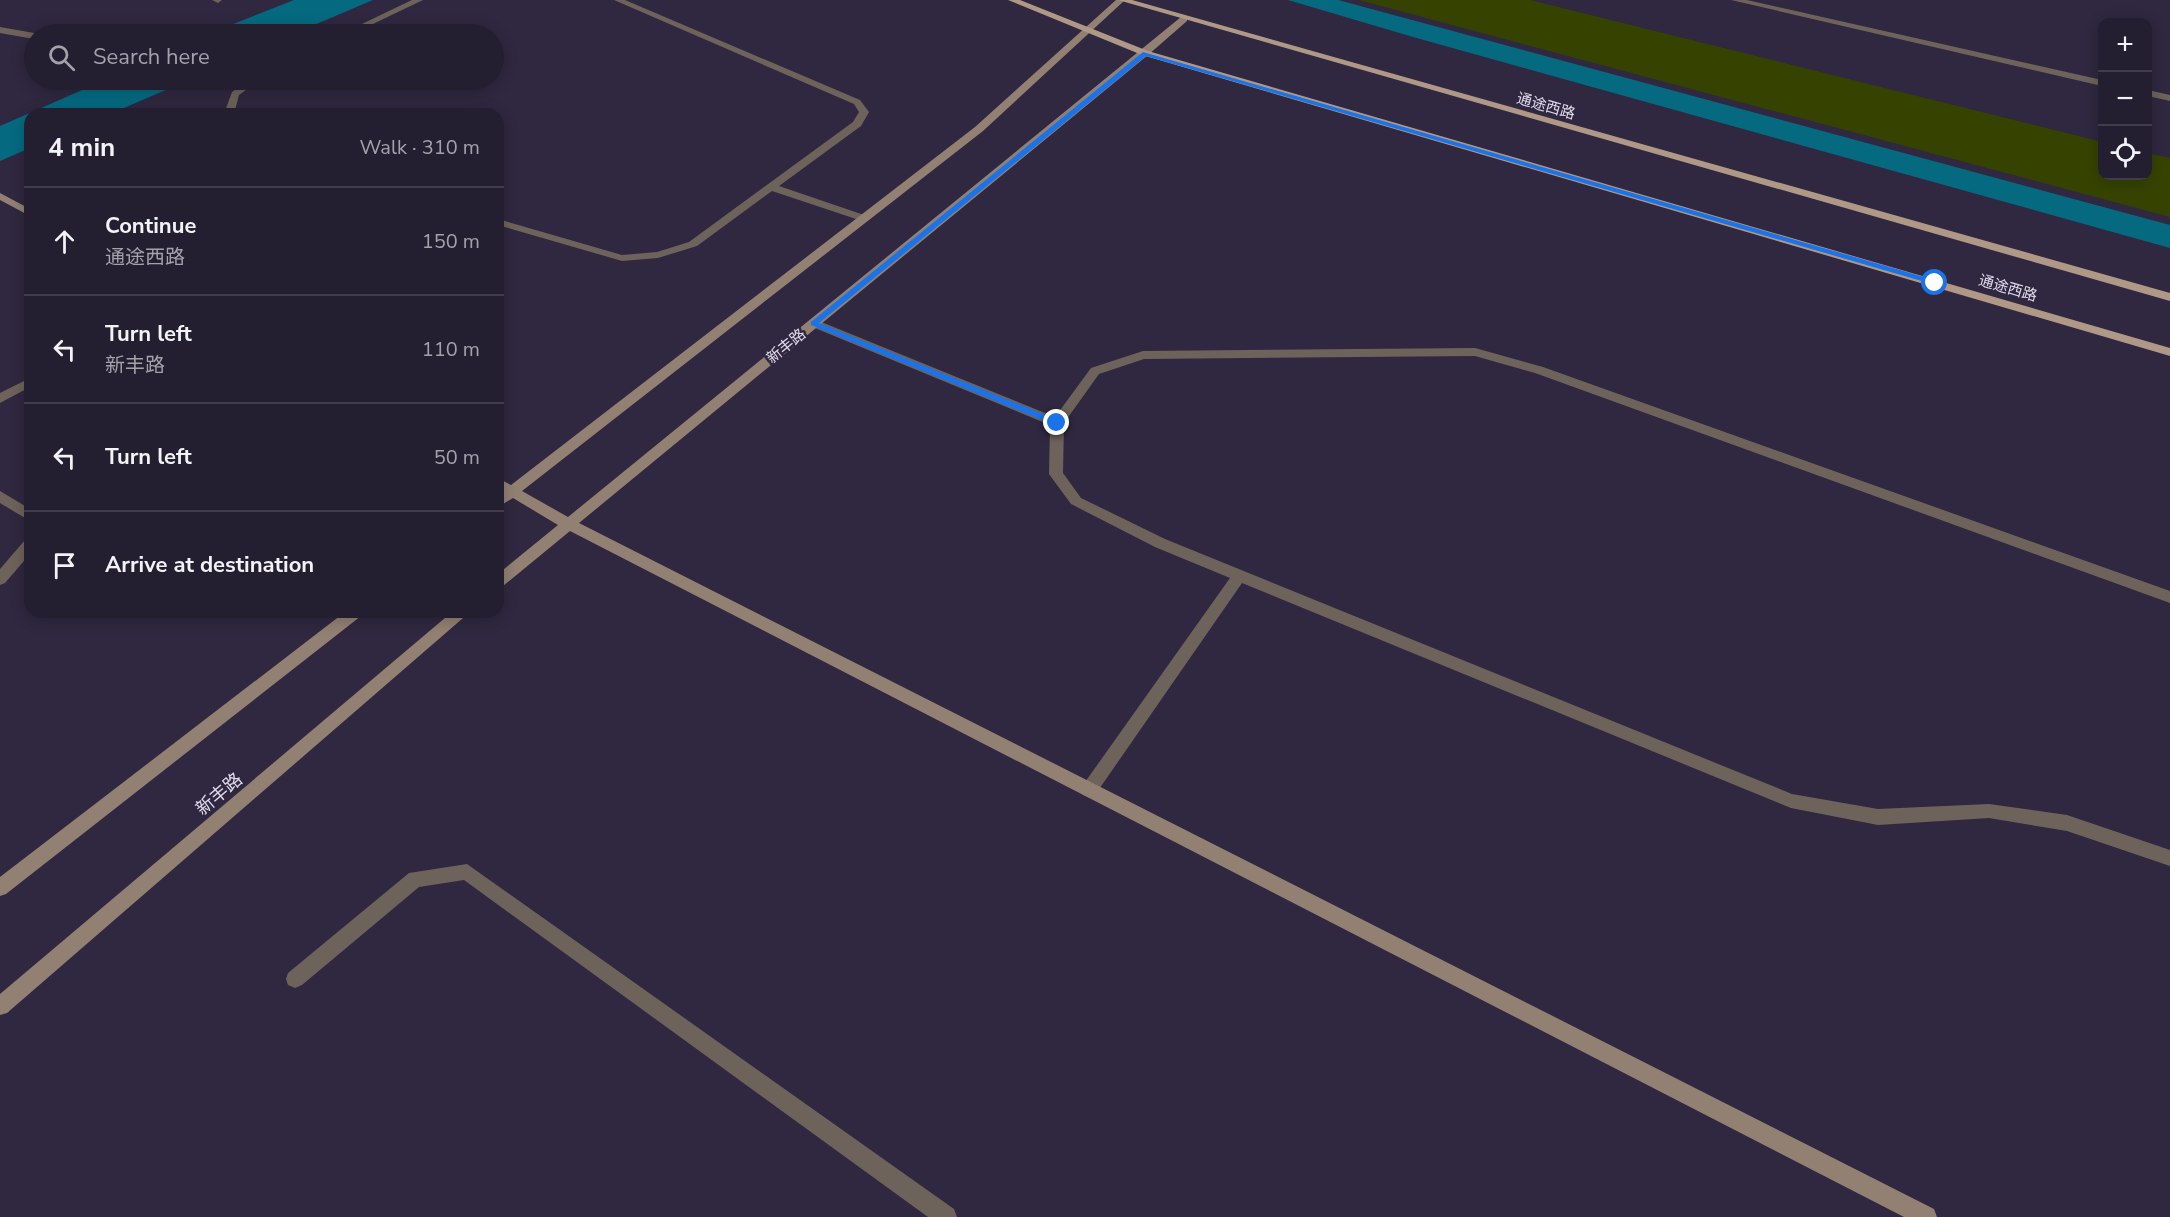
<!DOCTYPE html>
<html lang="en">
<head>
<meta charset="utf-8">
<style>
  body { margin:0; font-family:"Nunito Sans","Noto Sans SC",sans-serif; background:#2b2738; color:#f1f3f6 }
  .controls { position:absolute; right:18px; top:18px; display:grid; overflow:hidden; border-radius:12px; box-shadow:0 3px 15px #0003 }
  .controls button { width:54px; height:54px; display:grid; place-items:center; padding:0; border:0; border-bottom:2px solid #403c4c; background:#231e30; color:#f1f3f6; font:30px sans-serif }
  .stop { position:absolute; width:18px; height:18px; margin:-14px; border:4px solid #1a73e8; border-radius:50%; background:#fff }
  .stop.end { background:#1a73e8; border-color:#fff; box-shadow:0 2px 6px #0008 }
  .list { margin:0; padding:0; list-style:none }
  h2 { display:flex; justify-content:space-between; align-items:center; height:78px; margin:0; padding:0 24px; font-size:26px }
  h2 small { font-size:20px; font-weight:400; color:#a3a2ab }
  .list li { display:grid; grid-template-columns:39px 1fr auto; gap:18px; align-items:center; box-sizing:border-box; height:108px; padding:0 24px; border-top:2px solid #403c4c }
  .list b { display:block; font-size:22px; white-space:nowrap }
  .list p { margin:0; font-size:20px; white-space:nowrap; color:#a3a2ab }
  .list em { font-size:20px; font-style:normal; color:#a3a2ab }
  .icon { flex:none; width:33px; height:33px; fill:none; stroke:currentColor; stroke-width:2; stroke-linecap:round; stroke-linejoin:round }
  .map { position:relative; flex:none; width:2170px; height:1217px; overflow:hidden }
  .search { position:absolute; background:#231e30; box-shadow:0 3px 15px #0003; left:24px; top:24px; width:480px; height:66px; display:flex; align-items:center; gap:15px; box-sizing:border-box; padding:0 21px; border-radius:33px; color:#a3a2ab; font-size:22px }
  .panel { position:absolute; background:#231e30; box-shadow:0 3px 15px #0003; left:24px; top:108px; width:480px; height:510px; border-radius:18px }
  .map>svg:first-child { display:block }
  .green { fill:#364300 }
  .water { fill:#056a80 }
  .lines { fill:none; stroke-linecap:round; stroke-linejoin:round }
  .lane { fill:#6e635a; fill-rule:evenodd }
  .secondary { fill:#928173; fill-rule:evenodd }
  .primary { fill:#af9986; fill-rule:evenodd }
  .route { fill:#1a73e8 }
  .labels { text-anchor:middle; stroke-width:5; stroke-linejoin:round; paint-order:stroke }
  .far-street-label { font-size:15px; fill:#e0dcec; stroke:#2f2840 }
  .street-label { font-size:18px; fill:#e0dcec; stroke:#2f2840 }
</style>
</head>
<body>
<div class="map">
<svg width="2170" height="1217" viewBox="0 0 2170 1217">
  <rect width="100%" height="100%" fill="#2f2840"/>
  <polygon class="green" points="1359,0 1530,0 2102,142 2102,176 2148,176 2148,153 2170,158 2170,217"/>
  <g class="water">
    <polygon points="294,0 373,0 293,34 208,34"/>
    <polygon points="1288,0 1338,0 2170,225 2170,248 1413,37"/>
    <polygon points="105,80 189,80 110,114 30,114 30,148 0,161 0,126"/>
  </g>
  <g class="lines">
    <g class="lane">
      <polygon points="212,0 222,0 218,3"/>
      <polygon points="412,0 423,0 352,34 341,34"/>
      <polygon points="614,0 625,0 860,100 869,112 861,126 779,186 867,216 867,220 859,220 772,191 697,246 658,258 622,261 498,225 498,219 622,255 657,252 689,242 853,122 859,112 854,104"/>
      <polygon points="1731,0 1747,0 2102,80 2102,86"/>
      <polygon points="0,27 34,33 37,34 34,34 34,39 0,33"/>
      <polygon points="249,80 260,80 239,95 234,114 224,114 232,92"/>
      <polygon points="2148,90 2170,95 2170,101 2148,96"/>
      <polygon points="814,319 1055,417 1091,368 1143,351 1475,348 1543,367 2170,591 2170,603 1535,373 1475,356 1144,359 1099,374 1064,423 1063,473 1081,498 1165,539 1792,794 1878,809 1989,804 2067,815 2170,850 2170,866 2067,831 1989,818 1878,825 1791,808 1242,583 1095,795 1089,797 1083,795 1081,790 1083,785 1230,578 1155,547 1071,504 1049,474 1050,425 810,326 810,320"/>
      <polygon points="30,378 30,387 0,403 0,393"/>
      <polygon points="0,491 30,509 30,521 0,503"/>
      <polygon points="30,539 30,554 5,583 0,585 0,569 25,540"/>
      <polygon points="467,864 954,1209 957,1217 928,1217 464,880 419,887 302,985 295,988 288,985 286,979 288,973 409,873"/>
    </g>
    <g class="secondary">
      <polygon points="1116,0 1125,0 983,131 522,491 568,517 1181,17 1187,17 1187,21 1148,55 579,523 1934,1209 1937,1217 1904,1217 570,531 503,586 498,588 498,574 558,525 513,498 498,507 498,495 502,492 498,489 498,478 511,485 975,127"/>
      <polygon points="0,193 30,209 30,216 0,200"/>
      <polygon points="345,612 364,612 361,616 6,894 0,896 0,877"/>
      <polygon points="452,612 470,612 7,1013 0,1015 0,994"/>
    </g>
    <g class="primary">
      <polygon points="1008,0 1020,0 1148,51 2170,348 2170,356 1142,55"/>
      <polygon points="1118,0 1132,0 2170,293 2170,301"/>
    </g>
  </g>
  <polygon class="route" points="1143,52 1938,281 1939,283 1932,284 1146,56 819,323 1060,421 1060,425 1054,425 811,325 811,322"/>
  <g class="labels">
    <g class="far-street-label">
      <text transform="translate(1546 106) rotate(16)" y="5">通途西路</text>
      <text transform="translate(2008 288) rotate(16)" y="5">通途西路</text>
      <text transform="translate(786 346) rotate(-39)" y="5">新丰路</text>
    </g>
    <g class="street-label">
      <text transform="translate(219 794) rotate(-40)" y="6">新丰路</text>
    </g>
  </g>
</svg>
<div class="controls">
<button>+</button>
<button>−</button>
<button><svg class="icon" aria-label="locate" viewBox="0 0 24 24"><circle cx="12" cy="12" r="6"/><path d="M12 2v4M12 18v4M2 12h4M18 12h4"/></svg></button>
</div>
<div class="stop" style="left:1935px;top:283px"></div>
<div class="stop end" style="left:1057px;top:423px"></div>
<div class="search"><svg class="icon" aria-label="search" viewBox="0 0 24 24"><circle cx="10" cy="10" r="6"/><path d="M15 15l6 6"/></svg>Search here</div>
<section class="panel">
<h2>4 min<small>Walk · 310 m</small></h2>
<ul class="list">
<li><svg class="icon" aria-label="ahead" viewBox="0 0 24 24"><path d="M12 20V5M6 11l6-6 6 6"/></svg><div><b>Continue</b><p>通途西路</p></div><em>150 m</em></li>
<li><svg class="icon" aria-label="left" viewBox="0 0 24 24"><path d="M17 20v-9H6M10 6l-5 5 5 5"/></svg><div><b>Turn left</b><p>新丰路</p></div><em>110 m</em></li>
<li><svg class="icon" aria-label="left" viewBox="0 0 24 24"><path d="M17 20v-9H6M10 6l-5 5 5 5"/></svg><div><b>Turn left</b></div><em>50 m</em></li>
<li><svg class="icon" aria-label="arrive" viewBox="0 0 24 24"><path d="M6 21V4h12l-3 4 3 4H6"/></svg><div><b>Arrive at destination</b></div></li>
</ul>
</section>
</div>
</body>
</html>
